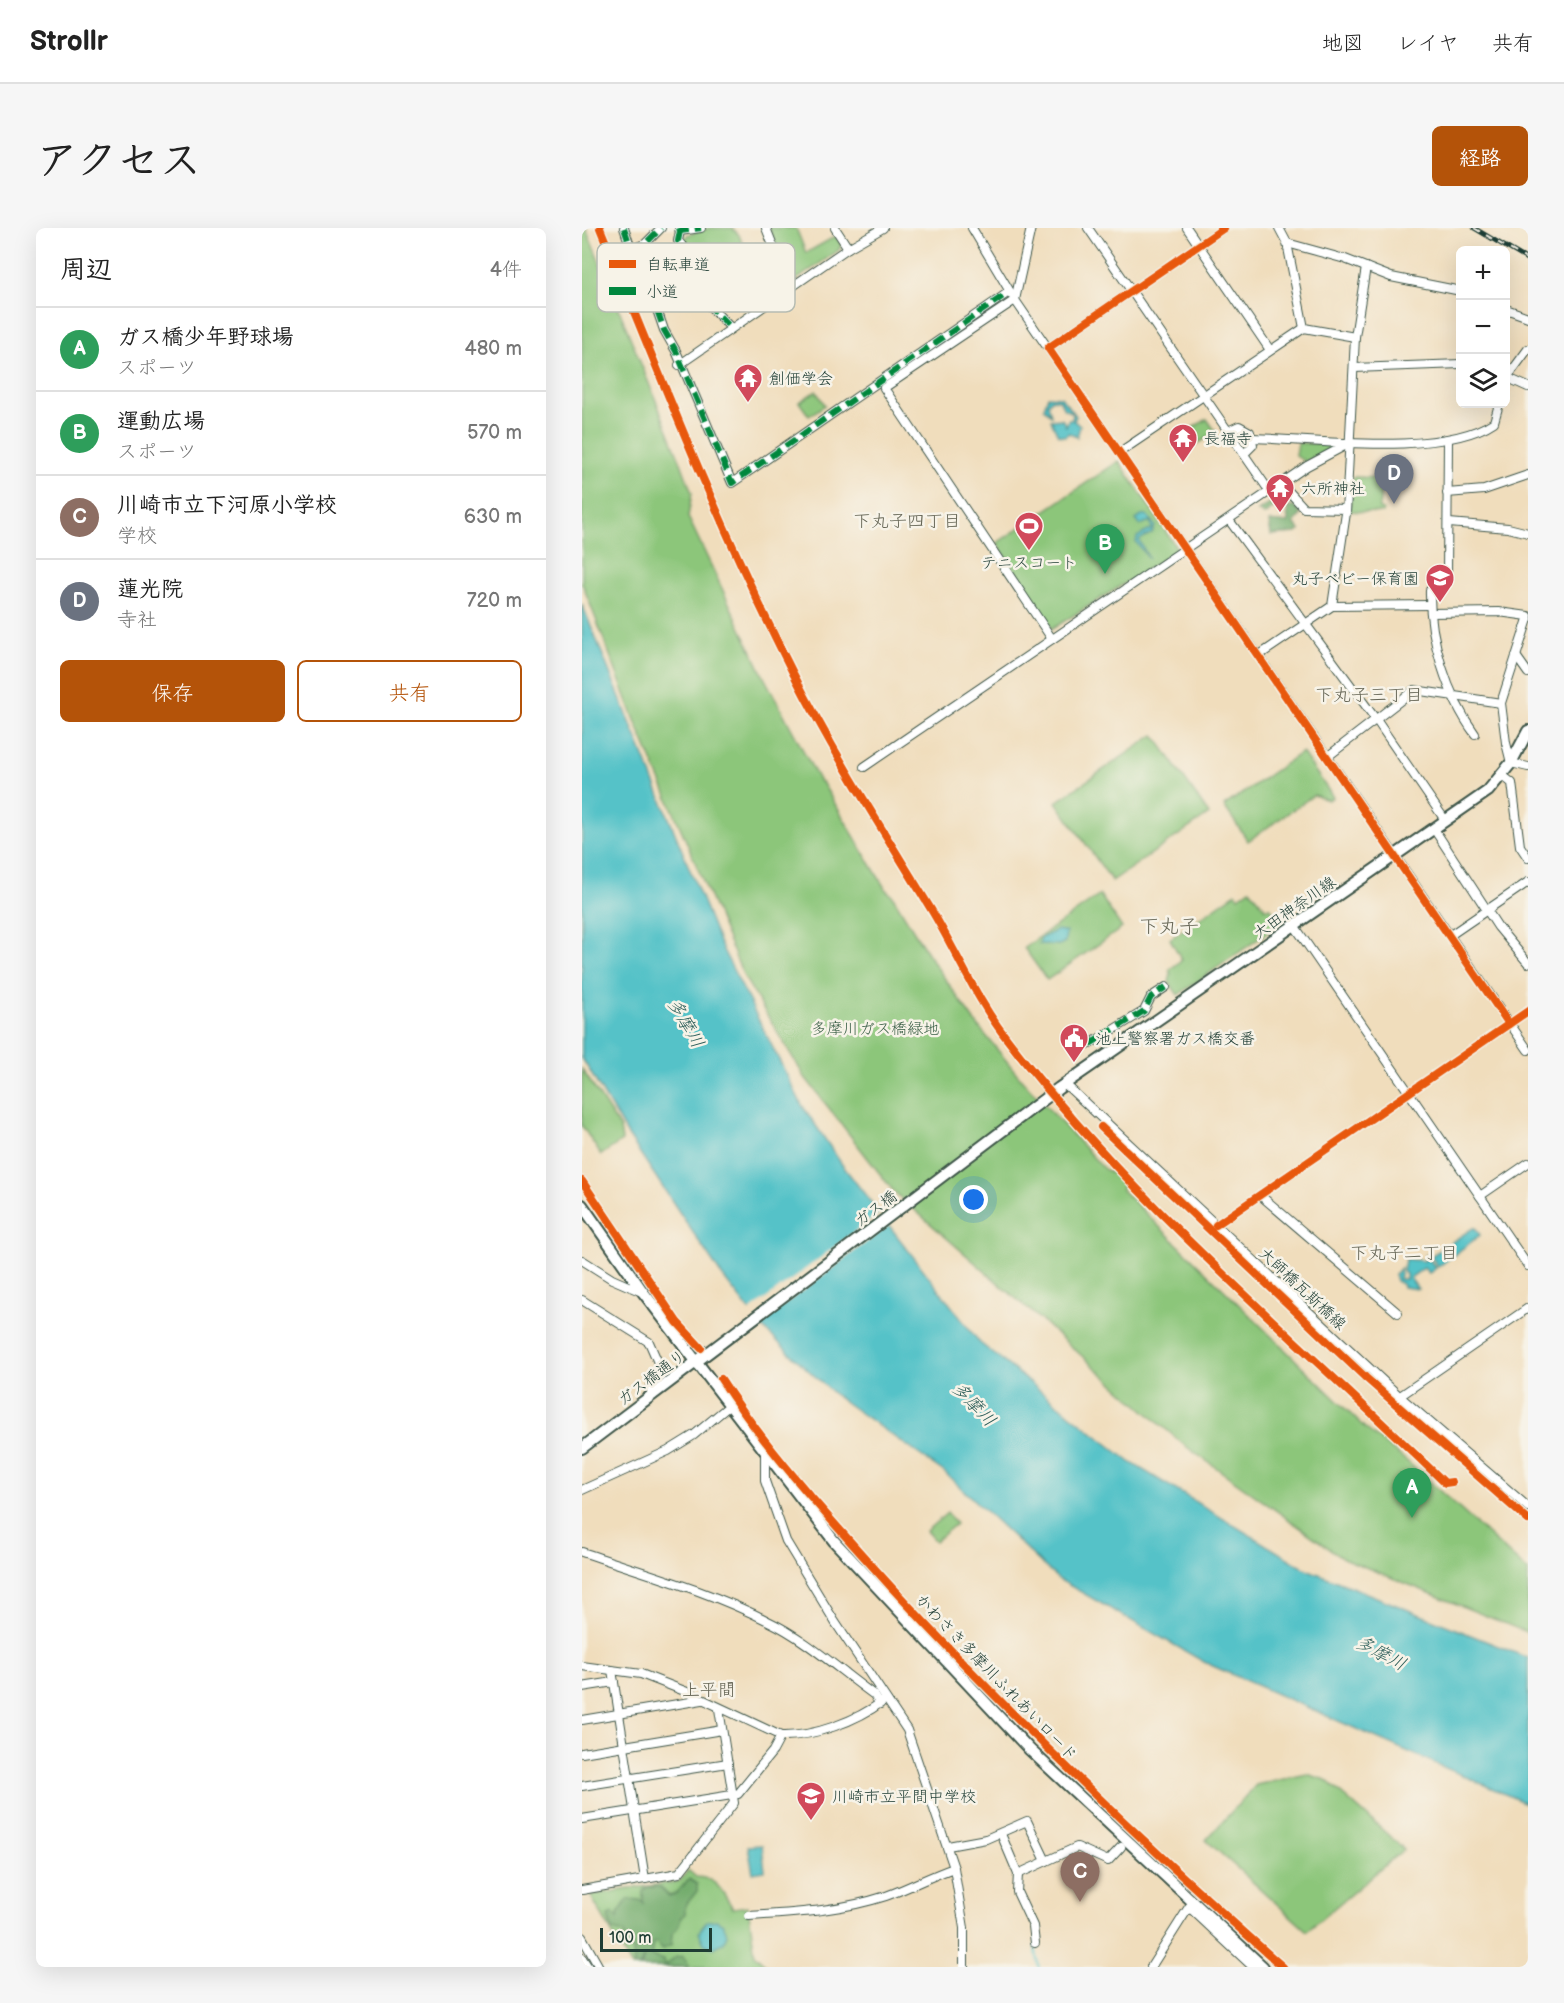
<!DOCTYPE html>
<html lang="ja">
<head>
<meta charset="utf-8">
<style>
  body { margin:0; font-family:"Balsamiq Sans","Klee One",sans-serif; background:#f6f6f6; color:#222 }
  .controls { position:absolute; right:18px; top:18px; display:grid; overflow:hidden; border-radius:9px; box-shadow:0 6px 24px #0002 }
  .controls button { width:54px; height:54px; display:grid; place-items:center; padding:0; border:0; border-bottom:2px solid #e0e0e0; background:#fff; color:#222; font:30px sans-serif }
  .scale { position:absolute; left:18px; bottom:15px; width:112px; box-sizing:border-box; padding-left:6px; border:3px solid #1f3d34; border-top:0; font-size:16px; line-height:21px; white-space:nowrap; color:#1f3d34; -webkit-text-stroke:4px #f7f3e8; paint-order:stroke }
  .you { position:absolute; left:392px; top:972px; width:21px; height:21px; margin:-15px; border:4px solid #fff; border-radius:50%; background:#1a73e8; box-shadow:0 0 0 9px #1a73e833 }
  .badge { display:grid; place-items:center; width:39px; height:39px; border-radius:50%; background:#b45309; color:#fff; font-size:20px; font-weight:700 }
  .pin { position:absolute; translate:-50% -50px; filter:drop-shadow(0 2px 3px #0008) }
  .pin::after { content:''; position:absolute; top:32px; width:21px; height:18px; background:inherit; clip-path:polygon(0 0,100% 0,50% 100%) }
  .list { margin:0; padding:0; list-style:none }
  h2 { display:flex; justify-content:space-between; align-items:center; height:78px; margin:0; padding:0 24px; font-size:26px }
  h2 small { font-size:20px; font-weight:400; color:#767676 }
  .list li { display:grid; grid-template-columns:39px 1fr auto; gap:18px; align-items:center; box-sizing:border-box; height:84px; padding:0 24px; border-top:2px solid #e0e0e0 }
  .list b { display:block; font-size:22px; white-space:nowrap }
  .list p { margin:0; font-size:20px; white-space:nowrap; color:#767676 }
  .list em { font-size:20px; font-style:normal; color:#767676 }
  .actions { display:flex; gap:12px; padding:18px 24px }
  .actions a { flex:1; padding:14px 0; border:2px solid #b45309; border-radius:9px; text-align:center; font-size:21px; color:#b45309 }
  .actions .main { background:#b45309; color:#fff }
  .icon { flex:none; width:33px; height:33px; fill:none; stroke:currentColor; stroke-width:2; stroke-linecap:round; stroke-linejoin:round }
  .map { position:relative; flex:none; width:946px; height:1739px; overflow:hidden; border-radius:9px }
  header { display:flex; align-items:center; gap:36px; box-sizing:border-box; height:84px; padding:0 30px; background:#fff; border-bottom:2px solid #e0e0e0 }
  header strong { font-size:28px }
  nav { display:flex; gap:33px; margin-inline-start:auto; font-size:21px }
  .intro { display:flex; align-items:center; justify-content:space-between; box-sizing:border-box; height:144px; padding:0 36px }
  h1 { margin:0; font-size:42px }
  .button { padding:15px 27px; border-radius:9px; background:#b45309; color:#fff; font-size:21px; font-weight:700 }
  main { display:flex; gap:36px; padding:0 36px }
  aside { flex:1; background:#fff; border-radius:9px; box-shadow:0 6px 24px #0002 }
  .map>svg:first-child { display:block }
  .green { fill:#8cc67a; stroke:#568257; stroke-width:1.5 }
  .forest { fill:#71ab6a; stroke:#48744f; stroke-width:1.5 }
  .water { fill:#54c2c8; stroke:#3a807e; stroke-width:1.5 }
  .pier { fill:#f0ddbc }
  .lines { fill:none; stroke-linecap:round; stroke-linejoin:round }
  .stream { stroke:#54c2c8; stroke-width:2 }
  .minor-casing { stroke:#3e5548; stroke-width:10 }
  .major-casing { stroke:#3e5548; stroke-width:14 }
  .minor { stroke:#fff; stroke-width:8 }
  .major { stroke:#fff; stroke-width:10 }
  .rail-casing { stroke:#1f3d34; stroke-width:4.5 }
  .rail { stroke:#f7f3e8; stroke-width:2; stroke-dasharray:7; stroke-linecap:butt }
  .quiet { stroke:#00873e; stroke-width:6; stroke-dasharray:12 6; stroke-linecap:butt }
  .cycleway-casing { stroke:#f7f3e8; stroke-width:11 }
  .cycleway { stroke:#e8590c; stroke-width:8 }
  .labels { text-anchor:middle; stroke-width:5; stroke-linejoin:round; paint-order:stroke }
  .poi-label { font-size:16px; fill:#1f3d34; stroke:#f7f3e8; text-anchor:start }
  .street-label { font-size:16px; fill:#1f3d34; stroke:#f7f3e8 }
  .park-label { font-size:16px; fill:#3a5f46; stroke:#f7f3e8 }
  .neighbourhood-label { font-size:18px; fill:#676757; stroke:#f7f3e8 }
  .water-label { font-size:18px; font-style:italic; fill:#2c5e59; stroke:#f7f3e8 }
  .quarter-label { font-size:20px; fill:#676757; stroke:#f7f3e8 }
  .key { fill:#f7f3e8; stroke:#b6bcb2; stroke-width:1.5 }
  .key-label { font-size:16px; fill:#1f3d34 }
</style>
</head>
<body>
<header>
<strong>Strollr</strong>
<nav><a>地図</a><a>レイヤ</a><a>共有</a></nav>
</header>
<div class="intro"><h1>アクセス</h1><a class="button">経路</a></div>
<main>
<aside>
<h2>周辺<small>4件</small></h2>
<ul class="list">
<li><span class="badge" style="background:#2e9e5b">A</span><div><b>ガス橋少年野球場</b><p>スポーツ</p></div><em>480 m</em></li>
<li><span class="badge" style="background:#2e9e5b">B</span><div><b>運動広場</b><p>スポーツ</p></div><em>570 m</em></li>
<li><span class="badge" style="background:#8d6e63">C</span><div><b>川崎市立下河原小学校</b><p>学校</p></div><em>630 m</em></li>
<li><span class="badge" style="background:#6b7280">D</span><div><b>蓮光院</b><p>寺社</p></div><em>720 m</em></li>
</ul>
<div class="actions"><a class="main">保存</a><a>共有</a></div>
</aside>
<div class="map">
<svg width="946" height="1739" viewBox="0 0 946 1739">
  <rect width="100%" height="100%" fill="#f7f3e8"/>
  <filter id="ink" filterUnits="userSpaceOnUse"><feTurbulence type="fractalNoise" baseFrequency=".0167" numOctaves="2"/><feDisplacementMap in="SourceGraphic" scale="12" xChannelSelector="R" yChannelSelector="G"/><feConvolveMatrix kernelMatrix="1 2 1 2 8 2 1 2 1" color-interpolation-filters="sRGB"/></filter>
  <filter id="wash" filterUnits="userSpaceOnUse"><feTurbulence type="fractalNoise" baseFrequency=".008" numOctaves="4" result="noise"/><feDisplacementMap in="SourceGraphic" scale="24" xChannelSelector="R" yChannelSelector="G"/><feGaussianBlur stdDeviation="1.35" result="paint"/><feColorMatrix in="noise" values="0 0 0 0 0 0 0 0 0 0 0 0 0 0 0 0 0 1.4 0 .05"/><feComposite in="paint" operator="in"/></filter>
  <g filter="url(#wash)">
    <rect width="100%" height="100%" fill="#f0ddbc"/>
    <g class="green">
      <polygon points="0,0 4,0 98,232 110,265 106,289 183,451 238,554 240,554 304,662 310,667 345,725 393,794 440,852 522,941 530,945 541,956 540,962 783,1200 827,1235 946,1343 946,1405 761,1330 602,1217 312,964 222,848 162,749 56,500 0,355"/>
      <polygon points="127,0 150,0 157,7 166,31 148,49 145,45 131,50 126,46 127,40 120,40 101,15 105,7"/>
      <polygon points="187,0 214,0 224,25 254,8 259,17 257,22 214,52 207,50"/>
      <polygon points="234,163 243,177 227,188 217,174"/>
      <polygon points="625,191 634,204 611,219 602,205"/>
      <polygon points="716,215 749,216 750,220 723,234 714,228"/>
      <polygon points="537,233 596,322 470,401 415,315"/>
      <polygon points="771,249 800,250 797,281 801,282 801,285 767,283"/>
      <polygon points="572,507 627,586 530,653 474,574"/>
      <polygon points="720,524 751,569 746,572 732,567 666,613 642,578"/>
      <polygon points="668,661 684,681 688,679 699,695 596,767 587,754 589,746 587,742 600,732 588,711 654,665 657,669"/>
      <polygon points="518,667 540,700 465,752 442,720"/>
      <polygon points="0,841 38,900 40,913 19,927 0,898"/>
      <polygon points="365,1285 374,1296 353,1313 344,1303"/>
      <polygon points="725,1546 744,1552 822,1621 725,1703 624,1612 674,1557"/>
      <path d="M 106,1642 L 114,1649 C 135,1649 140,1664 151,1680 L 166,1678 L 173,1727 L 186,1739 L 50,1739 L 8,1667 L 98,1653 Z"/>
    </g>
    <g class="forest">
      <polygon points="701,266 707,269 709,274 705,278 692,280 682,287 676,283"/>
      <polygon points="708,279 713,279 719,287 712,295 718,302 715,305 689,307 687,293 706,295 705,281"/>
      <polygon points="107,1651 115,1656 115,1663 103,1678 103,1686 99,1689 97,1697 90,1706 89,1717 81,1721 74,1714 71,1715 69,1728 82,1732 83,1738 92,1730 101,1728 108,1739 59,1739 62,1728 58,1738 52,1738 51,1723 43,1713 42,1705 30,1702 26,1688 30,1685 36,1691 36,1686 46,1671 58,1672 61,1675 61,1663 65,1659 78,1659 87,1668 93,1666"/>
    </g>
    <g class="water">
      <path d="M 466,168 L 479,169 C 484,178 489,179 494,188 L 492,193 L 498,198 L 495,209 L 487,205 L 483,208 L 476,207 L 469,192 L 480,191 L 484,198 L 486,192 L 490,192 L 491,185 L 481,180 L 478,172 L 470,171 L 466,176 L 469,187 L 462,180 Z"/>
      <polygon points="561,287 565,287 573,298 570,305 557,312 567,331 554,314 555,309 570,301 568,293 558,297 554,292"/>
      <polygon points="0,376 138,716 220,877 261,938 398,1115 548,1234 722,1340 946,1430 946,1576 624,1435 476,1351 362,1244 253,1167 181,1100 138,1045 42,901 0,830"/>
      <polygon points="476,702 484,704 483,714 477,717 457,716 459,710"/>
      <polygon points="891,1000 893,1000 898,1007 856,1039 849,1028"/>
      <polygon points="844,1027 854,1040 847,1045 842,1040 828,1050 836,1061 821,1059 820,1056 814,1053 812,1046 819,1040 817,1051 824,1051 824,1046 821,1044 823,1031 843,1033"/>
      <polygon points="180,1617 183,1643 171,1645 166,1618"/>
      <polygon points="134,1692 141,1696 145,1706 142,1714 132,1720 122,1716 117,1704 125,1693"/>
    </g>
    <polygon class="pier" points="300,983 310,995 175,1097 165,1085"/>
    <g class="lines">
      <polyline class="stream" points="453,1718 457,1739"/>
    </g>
  </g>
  <g filter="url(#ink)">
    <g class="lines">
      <g class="minor-casing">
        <g id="minor">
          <polyline points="42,0 59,50 73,76 82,102 94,123 150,255 424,66"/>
          <polyline points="184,0 208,60"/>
          <polyline points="253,0 266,20"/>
          <polyline points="390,0 433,72 946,822"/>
          <polyline points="449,0 433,72 302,160 470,411"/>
          <polyline points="506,0 688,264"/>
          <polyline points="605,0 688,122"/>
          <polyline points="697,0 705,15 763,31 809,49 879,63"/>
          <polyline points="97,1 98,3 119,0"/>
          <polyline points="98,3 96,13 110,29 113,48 131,64 123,73 149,100"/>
          <polyline points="705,15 722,100"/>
          <polyline points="50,21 63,16 79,0"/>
          <polyline points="74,77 90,64 101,61 104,54 113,48"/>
          <polyline points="924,81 946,89"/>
          <polyline points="466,120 642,0"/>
          <polyline points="97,137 266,20 301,0"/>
          <polyline points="772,140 879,136"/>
          <polyline points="924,149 946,159"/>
          <polyline points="924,151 946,121"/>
          <polyline points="646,203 657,198 668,204 671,217 662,226"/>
          <path d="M 671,210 C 733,212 861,229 912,194 L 917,176"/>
          <path d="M 866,211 L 865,349 L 848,362 C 847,410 865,468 893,506"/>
          <polyline points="538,224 722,100 773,109"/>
          <polyline points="700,256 722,280 764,281"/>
          <polyline points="865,265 902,262 946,247"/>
          <polyline points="647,292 795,493 863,592"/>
          <polyline points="867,295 926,300 946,305"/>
          <polyline points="750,378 764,285 773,109 784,39"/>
          <polyline points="849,385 917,384 946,388"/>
          <polyline points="946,391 919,475 924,515 929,535 946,539"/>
          <polyline points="676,428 750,378 848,377"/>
          <polyline points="934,428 946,445"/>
          <polyline points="745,529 832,462 919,475"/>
          <polyline points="282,539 725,238 768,215"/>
          <polyline points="921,548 930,555 938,618 946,630"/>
          <polyline points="852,601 916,699 946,735"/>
          <polyline points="712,697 946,1038"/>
          <polyline points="867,708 946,654"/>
          <polyline points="490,807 508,816 562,783 569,769 584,759"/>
          <polyline points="483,856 815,1166 946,1279"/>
          <polyline points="678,967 816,1085"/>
          <polyline points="898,968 946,935"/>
          <polyline points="634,997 946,783"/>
          <polyline points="0,1032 30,1051 60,1064"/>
          <polyline points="0,1072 67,1114 81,1146 68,1158 70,1168"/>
          <polyline points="818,1168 946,1080"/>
          <polyline points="183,1226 183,1253 204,1313 253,1394 325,1502 372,1640 382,1700 382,1739"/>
          <polyline points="0,1262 86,1223 112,1207 148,1177"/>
          <path d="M 0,1324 C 62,1345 127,1363 186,1393 C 224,1411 257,1442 292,1467 L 298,1476"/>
          <path d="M 0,1438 L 59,1446 L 105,1464 L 199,1508 C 231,1509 275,1493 301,1473"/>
          <polyline points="30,1442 63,1651"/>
          <polyline points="0,1459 32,1454"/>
          <polyline points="0,1492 120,1472"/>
          <polyline points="0,1525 140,1502"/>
          <polyline points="0,1558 146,1535"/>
          <polyline points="0,1591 156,1566 191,1523 199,1508"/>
          <polyline points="419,1606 436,1646 435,1664 451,1698 453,1715"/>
          <polyline points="366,1618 404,1611 445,1593 464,1633"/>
          <polyline points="436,1646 495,1619 526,1633 539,1619"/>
          <polyline points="0,1662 97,1645 152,1575 137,1481"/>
          <path d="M 167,1688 C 214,1685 258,1683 304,1668 C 327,1660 348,1648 372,1640"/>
          <polyline points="0,1709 17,1739"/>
          <polyline points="0,1730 6,1739"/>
          <polyline points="569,1739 607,1679 671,1739"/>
        </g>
      </g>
      <g class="major-casing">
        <g id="major">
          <polyline points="0,977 61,1064 252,1313 448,1522 681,1739"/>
          <polyline points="0,1220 477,860 906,563 929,535 946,503"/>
        </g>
      </g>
      <use href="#minor" class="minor"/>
      <use href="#major" class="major"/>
      <g class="rail-casing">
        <polyline id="rail" points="892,0 946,32"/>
      </g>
      <use href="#rail" class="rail"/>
      <g class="quiet">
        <polyline points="42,0 59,50 73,76 82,102 94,123 150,255 424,66"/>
        <polyline points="97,0 98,3 119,0"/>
        <polyline points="98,3 96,13 110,29 113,48 131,64 123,73 149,100"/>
        <polyline points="50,21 63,16 79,0"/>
        <polyline points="74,77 90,64 101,61 104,54 113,48"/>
        <polyline points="490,807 508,816 562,783 569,769 584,759"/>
      </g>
      <g class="cycleway-casing">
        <g id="cycleway">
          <path d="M 18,0 C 79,150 138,301 211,445 C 252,526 300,601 347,678 C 374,722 393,770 425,811 C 552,977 714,1110 863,1255 L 870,1254"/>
          <polyline points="642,0 466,120 927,796"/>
          <polyline points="519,899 784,1150 946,1292"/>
          <polyline points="0,953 95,1094 119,1120"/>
          <polyline points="634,997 946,783"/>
          <path d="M 139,1151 C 185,1223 253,1297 311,1361 C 434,1494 565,1619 701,1739"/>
        </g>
      </g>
      <use href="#cycleway" class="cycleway"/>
    </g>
  </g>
  <defs>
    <g id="temple-pin" transform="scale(1.5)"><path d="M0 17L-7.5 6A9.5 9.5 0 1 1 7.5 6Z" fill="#d1495b" stroke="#f7f3e8"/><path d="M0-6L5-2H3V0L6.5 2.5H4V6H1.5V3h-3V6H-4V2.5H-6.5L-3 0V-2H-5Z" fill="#fff"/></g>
    <g id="stadium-pin" transform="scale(1.5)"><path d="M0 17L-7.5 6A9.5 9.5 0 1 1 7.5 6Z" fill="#d1495b" stroke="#f7f3e8"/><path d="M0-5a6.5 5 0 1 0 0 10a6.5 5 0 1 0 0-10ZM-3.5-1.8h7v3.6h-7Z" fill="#fff"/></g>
    <g id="school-pin" transform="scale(1.5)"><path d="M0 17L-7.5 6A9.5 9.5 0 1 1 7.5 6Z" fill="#d1495b" stroke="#f7f3e8"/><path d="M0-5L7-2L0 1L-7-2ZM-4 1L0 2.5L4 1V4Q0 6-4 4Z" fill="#fff"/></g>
    <g id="civic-pin" transform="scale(1.5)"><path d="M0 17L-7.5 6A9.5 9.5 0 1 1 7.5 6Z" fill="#d1495b" stroke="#f7f3e8"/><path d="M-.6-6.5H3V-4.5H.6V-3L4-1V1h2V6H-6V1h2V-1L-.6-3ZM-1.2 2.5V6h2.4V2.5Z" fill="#fff"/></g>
  </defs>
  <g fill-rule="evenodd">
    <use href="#temple-pin" x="166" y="150"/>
    <use href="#temple-pin" x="601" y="210"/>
    <use href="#temple-pin" x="698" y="260"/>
    <use href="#stadium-pin" x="447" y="298"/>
    <use href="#school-pin" x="858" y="350"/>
    <use href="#civic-pin" x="492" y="810"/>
    <use href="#school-pin" x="229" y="1568"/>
  </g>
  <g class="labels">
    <g class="poi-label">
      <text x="187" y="156">創価学会</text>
      <text x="622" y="216">長福寺</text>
      <text x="719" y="266">六所神社</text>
      <text x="447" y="340" text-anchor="middle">テニスコート</text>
      <text x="837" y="356" text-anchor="end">丸子ベビー保育園</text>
      <text x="513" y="816">池上警察署ガス橋交番</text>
      <text x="250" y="1574">川崎市立平間中学校</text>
    </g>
    <g class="street-label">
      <text transform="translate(712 679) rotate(-35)" y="6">大田神奈川線</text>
      <text transform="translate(293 980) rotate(-37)" y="6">ガス橋</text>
      <text transform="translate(721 1060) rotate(43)" y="6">大師橋瓦斯橋線</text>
      <text transform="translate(69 1149) rotate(-37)" y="6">ガス橋通り</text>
      <text transform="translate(415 1449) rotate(46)" y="6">かわさき多摩川ふれあいロード</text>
    </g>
    <g class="park-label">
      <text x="293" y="806">多摩川ガス橋緑地</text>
    </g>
    <g class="neighbourhood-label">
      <text x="325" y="299">下丸子四丁目</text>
      <text x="787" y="473">下丸子三丁目</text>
      <text x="822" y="1031">下丸子二丁目</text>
      <text x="127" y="1468">上平間</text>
    </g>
    <g class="water-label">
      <text transform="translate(104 795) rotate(60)" y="6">多摩川</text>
      <text transform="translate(392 1176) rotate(46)" y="6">多摩川</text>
      <text transform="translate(799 1425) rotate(28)" y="6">多摩川</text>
    </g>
    <g class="quarter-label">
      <text x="587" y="705">下丸子</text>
    </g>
  </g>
  <rect x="15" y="15" width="198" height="69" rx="9" class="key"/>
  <rect x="27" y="32" width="27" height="8" fill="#e8590c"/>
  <rect x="27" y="59" width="27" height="8" fill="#00873e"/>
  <g class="key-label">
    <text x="64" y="42">自転車道</text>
    <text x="64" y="69">小道</text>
  </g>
</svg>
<div class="controls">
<button>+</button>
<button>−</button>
<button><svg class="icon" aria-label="layers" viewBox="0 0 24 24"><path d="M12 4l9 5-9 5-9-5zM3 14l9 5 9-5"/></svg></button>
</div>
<div class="scale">100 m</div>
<div class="you"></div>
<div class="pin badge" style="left:830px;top:1290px;background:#2e9e5b">A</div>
<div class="pin badge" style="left:523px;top:346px;background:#2e9e5b">B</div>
<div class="pin badge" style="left:498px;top:1674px;background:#8d6e63">C</div>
<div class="pin badge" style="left:812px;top:276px;background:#6b7280">D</div>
</div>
</main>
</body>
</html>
